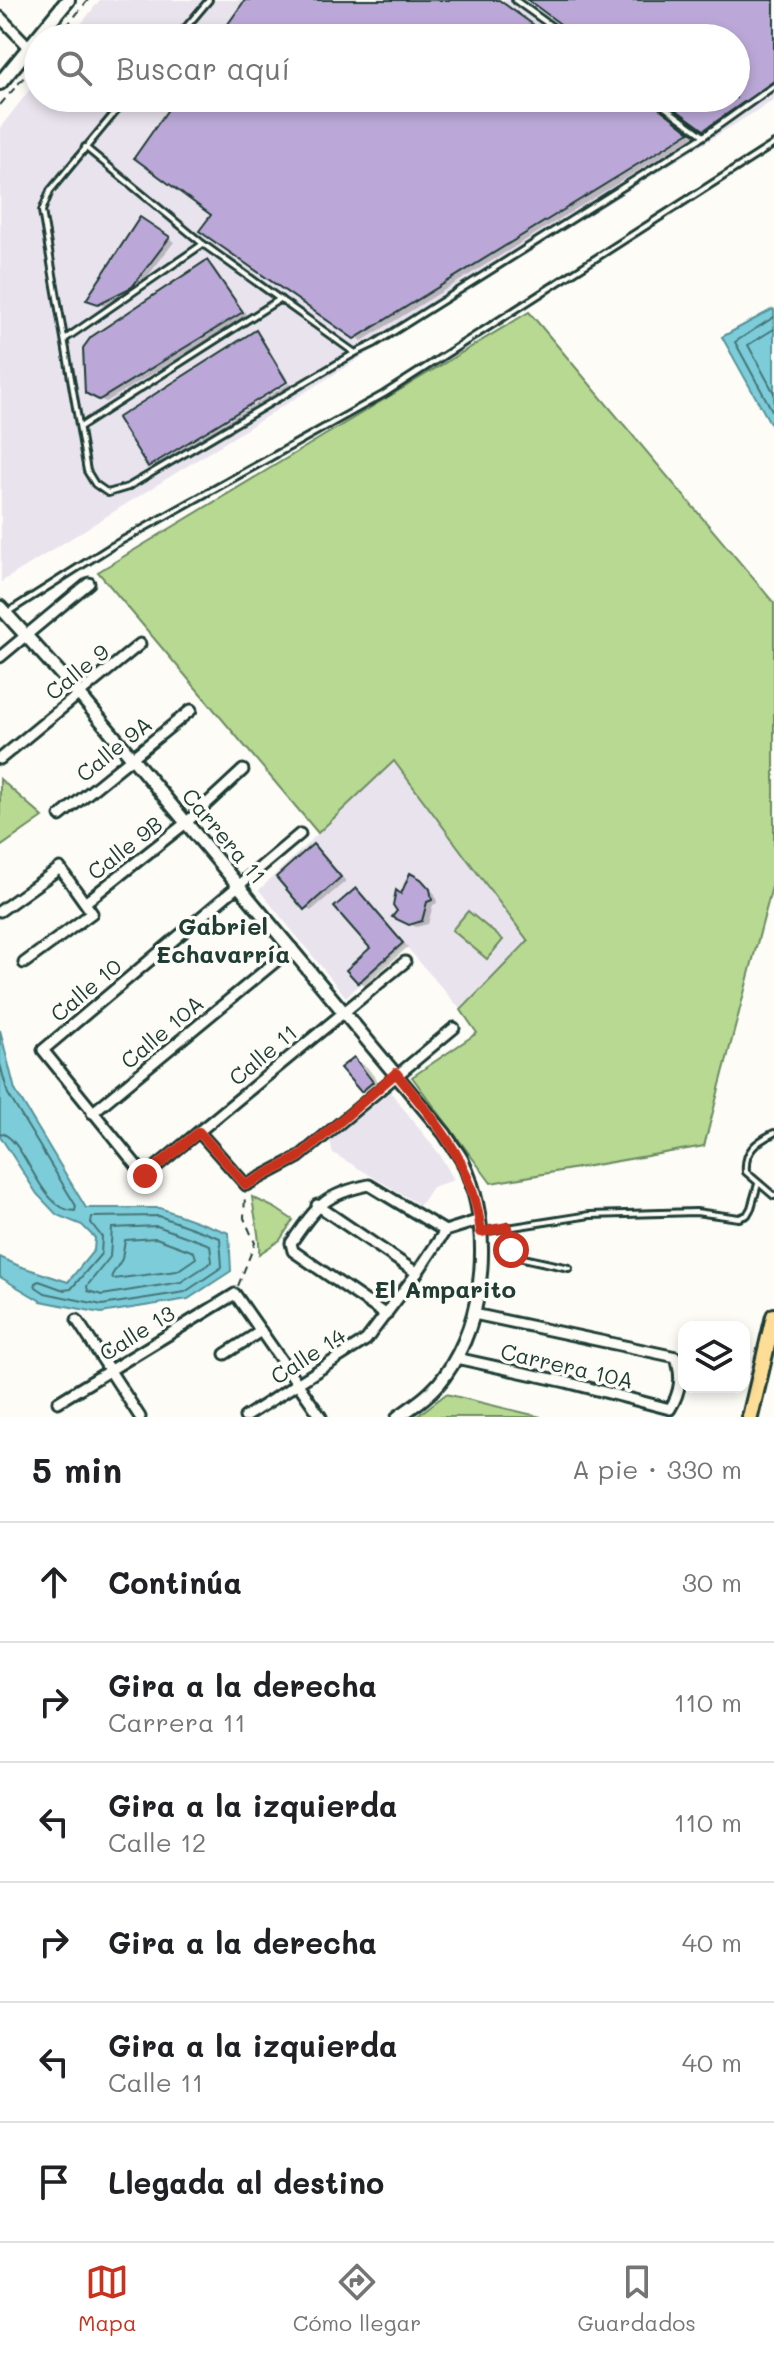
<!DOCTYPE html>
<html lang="es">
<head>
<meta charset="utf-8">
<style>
  body { margin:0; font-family:Mali,sans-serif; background:#f6f6f6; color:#202124 }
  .controls { position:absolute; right:24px; bottom:24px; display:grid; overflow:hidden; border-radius:16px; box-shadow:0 4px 12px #0003 }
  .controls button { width:72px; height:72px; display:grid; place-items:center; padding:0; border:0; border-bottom:2px solid #e0e0e0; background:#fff; color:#202124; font:40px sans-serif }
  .stop { position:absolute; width:24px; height:24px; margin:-18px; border:6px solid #c8321e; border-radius:50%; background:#fff }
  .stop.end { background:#c8321e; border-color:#fff; box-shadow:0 2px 8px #0008 }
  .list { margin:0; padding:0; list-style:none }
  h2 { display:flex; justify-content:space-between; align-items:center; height:104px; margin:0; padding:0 32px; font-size:34px }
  h2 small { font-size:26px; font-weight:400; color:#757577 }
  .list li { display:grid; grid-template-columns:52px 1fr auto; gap:24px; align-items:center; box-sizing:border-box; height:120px; padding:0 32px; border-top:2px solid #e0e0e0 }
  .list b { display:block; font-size:30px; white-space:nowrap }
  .list p { margin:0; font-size:26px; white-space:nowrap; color:#757577 }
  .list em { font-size:26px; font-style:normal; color:#757577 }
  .icon { flex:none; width:44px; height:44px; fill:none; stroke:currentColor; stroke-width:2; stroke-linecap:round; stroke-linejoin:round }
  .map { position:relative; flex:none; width:774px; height:1417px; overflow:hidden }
  .search { position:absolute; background:#fff; box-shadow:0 4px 12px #0003; left:24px; right:24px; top:24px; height:88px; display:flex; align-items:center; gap:20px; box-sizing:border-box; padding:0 28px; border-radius:44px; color:#757577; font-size:30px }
  .sheet { height:824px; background:#fff }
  nav { display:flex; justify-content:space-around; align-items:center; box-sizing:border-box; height:112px; border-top:2px solid #e0e0e0; background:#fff; font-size:22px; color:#757577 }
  nav a { display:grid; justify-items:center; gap:4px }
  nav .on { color:#c8321e }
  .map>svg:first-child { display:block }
  .built { fill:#e9e3ee }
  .green { fill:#b8d992; stroke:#6c8b63; stroke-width:2 }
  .water { fill:#7dccda; stroke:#579398; stroke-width:2 }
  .shadow { fill:#0003 }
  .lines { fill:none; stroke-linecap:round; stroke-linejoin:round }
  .shore { stroke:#457676; stroke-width:2 }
  .building { fill:#bba8d8; stroke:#1f3d34; stroke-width:2 }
  .service-casing { stroke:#1f3d34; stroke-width:10 }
  .minor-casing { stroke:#1f3d34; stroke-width:15 }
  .tertiary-casing { stroke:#1f3d34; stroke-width:17 }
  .secondary-casing { stroke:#1f3d34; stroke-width:18 }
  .primary-casing { stroke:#1f3d34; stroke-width:20 }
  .path { stroke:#1f3d34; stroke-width:2; stroke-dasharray:8 6; stroke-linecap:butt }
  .service { stroke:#fdfcf7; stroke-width:4 }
  .minor { stroke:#fdfcf7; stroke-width:9 }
  .tertiary { stroke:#fdfcf7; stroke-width:11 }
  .secondary { stroke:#fdfcf7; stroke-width:12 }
  .primary { stroke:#fedd96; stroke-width:14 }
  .route { stroke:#c8321e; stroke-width:10 }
  .labels { text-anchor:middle; stroke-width:7; stroke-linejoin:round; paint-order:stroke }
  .street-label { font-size:22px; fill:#1f3d34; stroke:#fdfcf7 }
  .neighbourhood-label { font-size:24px; font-weight:bold; fill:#1f3d34; stroke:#fdfcf7 }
</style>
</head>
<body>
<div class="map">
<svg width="774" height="1417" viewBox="0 0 774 1417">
  <rect width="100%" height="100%" fill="#fdfcf7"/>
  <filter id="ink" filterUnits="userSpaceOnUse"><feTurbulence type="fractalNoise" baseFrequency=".0125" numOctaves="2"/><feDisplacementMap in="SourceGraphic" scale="16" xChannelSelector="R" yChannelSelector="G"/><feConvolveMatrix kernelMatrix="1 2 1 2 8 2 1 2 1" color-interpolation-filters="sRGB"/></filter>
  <g filter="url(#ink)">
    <g class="built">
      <polygon points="100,0 774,0 774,100 1,582 0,128 38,79 38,98 736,98 736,38 70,38"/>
      <polygon points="394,761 529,942 461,1010 405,945 346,997 259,890"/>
      <polygon points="389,1090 440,1155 454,1180 432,1187 420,1205 333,1153 330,1141"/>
    </g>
    <g class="green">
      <polygon points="529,312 774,603 774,879 704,1146 491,1183 412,1077 477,1033 461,1010 528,941 394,761 318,833 98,572"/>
      <polygon points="0,779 43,817 0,847"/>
      <polygon points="468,911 503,940 487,959 452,930"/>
      <path d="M 252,1197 L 275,1208 L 293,1220 L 280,1240 L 259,1254 C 261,1239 254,1215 252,1197 Z"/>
      <polygon points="446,1394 541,1417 416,1417"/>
    </g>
    <g class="water">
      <polygon points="773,309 774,310 774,430 722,337"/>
      <polygon points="0,1030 15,1090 86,1208 160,1208 229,1233 231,1271 188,1299 101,1313 41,1301 0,1277 0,1257 19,1266 68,1282 94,1250 95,1238 82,1225 57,1215 37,1194 0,1136"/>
    </g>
    <g class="shadow">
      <polygon points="531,0 774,0 774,85 711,132 664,98 736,98 736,38 583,38"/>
      <polygon points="178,98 654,98 652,102 655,108 694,136 362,341 214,214"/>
      <polygon points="147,223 174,242 138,289 105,306 94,302"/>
      <polygon points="207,262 213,266 247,316 106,402 93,396"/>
      <polygon points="256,332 261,336 288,380 149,463"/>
      <polygon points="290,383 291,386 155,468 152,466"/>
      <polygon points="313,847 346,881 311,911 305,908"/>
      <polygon points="421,880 435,894 437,903 433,905 428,924 416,927 395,916 402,896"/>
      <polygon points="356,890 408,947 365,985 359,982 373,948"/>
      <polygon points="354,1059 367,1067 384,1089 375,1097 362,1090"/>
    </g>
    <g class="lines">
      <g class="shore">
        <polyline points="774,317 735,342 774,414"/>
        <polyline points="774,329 748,345 774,393"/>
        <path d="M 0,1064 L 8,1094 L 76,1206 L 75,1211 C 39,1211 25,1136 0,1133"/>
        <polygon points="159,1216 220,1238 222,1267 185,1292 102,1305 45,1293 36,1287 35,1283 39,1281 64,1290 71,1289 101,1254 102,1237 91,1223 92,1217"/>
        <polygon points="157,1226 210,1245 212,1262 181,1282 102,1295 88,1291 87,1286 110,1257 112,1228"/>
        <polygon points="156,1238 194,1252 196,1258 177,1271 113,1279 112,1275 122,1259 125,1240"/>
      </g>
    </g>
    <g class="building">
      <polygon points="245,0 499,0 552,38 218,38"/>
      <polygon points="528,0 774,0 774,81 704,130 660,98 736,98 736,38 579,38"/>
      <polygon points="176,98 647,98 690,132 354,339 199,231 211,215 134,158"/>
      <polygon points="140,217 170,237 132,287 98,304 86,300"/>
      <polygon points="207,260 243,312 99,400 85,393 83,348 91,337"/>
      <polygon points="256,330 287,382 148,467 117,418"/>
      <polygon points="313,844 341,877 304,910 276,877"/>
      <polygon points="410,873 421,879 430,889 432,900 427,902 422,921 409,925 392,917 397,911 393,905 396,890 401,894"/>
      <polygon points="356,888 403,943 358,983 346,970 370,948 334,907"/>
      <polygon points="354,1057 373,1082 361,1092 340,1068"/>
    </g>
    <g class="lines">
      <g class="service-casing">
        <g id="service">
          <polyline points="515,0 568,38"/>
          <polyline points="177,38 209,0"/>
          <polyline points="127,98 50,191 42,211 87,471 95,484 108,493 128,487 355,353 374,344 704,136 774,86"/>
          <polyline points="652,98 704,136"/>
          <polyline points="85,147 203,244 355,353"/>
          <polyline points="65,339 203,244"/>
          <polyline points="80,427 280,299"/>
          <polyline points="8,612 112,546 384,394 774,144"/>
          <path d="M 774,1133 C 756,1142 744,1151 746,1172 L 774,1196"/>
          <polyline points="508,1227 514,1256 569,1268"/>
          <polyline points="481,1232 590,1215 696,1212 739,1218 747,1215 751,1208 758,1184"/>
        </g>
      </g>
      <g class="minor-casing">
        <g id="minor">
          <polyline points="0,17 29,47"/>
          <polyline points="0,657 89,583"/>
          <polyline points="0,759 140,644"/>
          <polyline points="60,816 191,710"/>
          <polyline points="300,834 43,1050 145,1176 405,962"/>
          <polyline points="86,902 187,822 243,770"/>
          <polyline points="0,911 60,868 92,913 24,963"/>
          <polyline points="92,1113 292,948"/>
          <polyline points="199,1132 246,1185 299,1157 454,1028"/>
          <polyline points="317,1205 417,1273"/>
          <path d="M 386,1315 L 293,1251 L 291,1243 C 316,1207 324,1194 369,1185 L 445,1231"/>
          <polyline points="77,1320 140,1417"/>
          <polyline points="225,1354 261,1331"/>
          <path d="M 456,1358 L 566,1382 L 670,1409 C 681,1391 682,1377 676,1357 L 474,1314"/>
          <polyline points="58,1402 235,1294 321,1417"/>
          <polyline points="245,1417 366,1340 417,1273 445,1231 480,1220"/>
        </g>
      </g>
      <g class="tertiary-casing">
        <path id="tertiary" d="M 0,607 L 79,694 L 445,1134 C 450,1143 457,1151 462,1160 C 493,1226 487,1317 444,1377 C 432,1394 415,1405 398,1417"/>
      </g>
      <g class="secondary-casing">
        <polyline id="secondary" points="0,83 68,0"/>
      </g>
      <g class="primary-casing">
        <polyline id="primary" points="750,1417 774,1316"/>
      </g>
      <g class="path">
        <polyline points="57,38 88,0"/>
        <polyline points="0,105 38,61"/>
        <polyline points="238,1286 255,1243 244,1218 245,1194"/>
      </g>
      <use href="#service" class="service"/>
      <use href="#minor" class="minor"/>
      <use href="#tertiary" class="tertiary"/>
      <use href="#secondary" class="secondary"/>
      <use href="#primary" class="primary"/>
    </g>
  </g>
  <g class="lines" filter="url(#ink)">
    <path class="route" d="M 145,1176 L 199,1132 L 246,1185 L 299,1157 L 396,1073 C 438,1125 473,1162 481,1232 L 508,1227 L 511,1250"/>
  </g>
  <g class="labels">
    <g class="street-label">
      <text transform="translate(77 672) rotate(-39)" y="8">Calle 9</text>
      <text transform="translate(114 749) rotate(-39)" y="8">Calle 9A</text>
      <text transform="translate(224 836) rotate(50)" y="8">Carrera 11</text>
      <text transform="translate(125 848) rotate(-38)" y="8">Calle 9B</text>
      <text transform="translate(86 990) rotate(-40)" y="8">Calle 10</text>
      <text transform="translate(162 1032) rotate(-40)" y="8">Calle 10A</text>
      <text transform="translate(263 1055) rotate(-40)" y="8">Calle 11</text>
      <text transform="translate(137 1333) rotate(-32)" y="8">Calle 13</text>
      <text transform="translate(308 1356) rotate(-33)" y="8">Calle 14</text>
      <text transform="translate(567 1366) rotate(13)" y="8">Carrera 10A</text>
    </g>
    <g class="neighbourhood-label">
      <text x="223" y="935">Gabriel<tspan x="223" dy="28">Echavarría</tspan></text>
      <text x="445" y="1298">El Amparito</text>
    </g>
  </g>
</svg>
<div class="controls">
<button><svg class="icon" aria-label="layers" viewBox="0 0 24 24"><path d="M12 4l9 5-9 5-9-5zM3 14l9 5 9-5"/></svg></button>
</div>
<div class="stop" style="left:511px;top:1250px"></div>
<div class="stop end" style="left:145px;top:1176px"></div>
<div class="search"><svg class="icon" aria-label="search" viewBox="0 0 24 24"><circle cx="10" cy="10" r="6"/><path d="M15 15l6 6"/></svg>Buscar aquí</div>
</div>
<section class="sheet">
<h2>5 min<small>A pie · 330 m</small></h2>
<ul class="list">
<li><svg class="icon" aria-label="ahead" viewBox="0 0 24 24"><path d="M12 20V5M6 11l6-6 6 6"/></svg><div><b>Continúa</b></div><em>30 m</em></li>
<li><svg class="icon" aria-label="right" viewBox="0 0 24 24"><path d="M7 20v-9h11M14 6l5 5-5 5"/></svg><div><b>Gira a la derecha</b><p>Carrera 11</p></div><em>110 m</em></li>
<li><svg class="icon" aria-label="left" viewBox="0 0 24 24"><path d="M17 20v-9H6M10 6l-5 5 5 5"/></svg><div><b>Gira a la izquierda</b><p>Calle 12</p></div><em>110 m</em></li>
<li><svg class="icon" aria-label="right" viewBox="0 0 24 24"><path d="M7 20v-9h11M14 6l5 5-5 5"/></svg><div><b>Gira a la derecha</b></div><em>40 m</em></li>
<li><svg class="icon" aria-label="left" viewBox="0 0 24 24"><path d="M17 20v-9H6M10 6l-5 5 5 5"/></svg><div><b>Gira a la izquierda</b><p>Calle 11</p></div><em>40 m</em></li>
<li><svg class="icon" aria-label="arrive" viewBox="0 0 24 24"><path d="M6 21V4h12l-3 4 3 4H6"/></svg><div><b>Llegada al destino</b></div></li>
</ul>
</section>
<nav>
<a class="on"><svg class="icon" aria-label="map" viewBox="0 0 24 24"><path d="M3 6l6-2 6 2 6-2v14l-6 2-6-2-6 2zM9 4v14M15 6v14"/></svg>Mapa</a>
<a><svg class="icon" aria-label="directions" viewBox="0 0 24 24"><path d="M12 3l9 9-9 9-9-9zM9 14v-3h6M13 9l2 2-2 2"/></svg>Cómo llegar</a>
<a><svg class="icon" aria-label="saved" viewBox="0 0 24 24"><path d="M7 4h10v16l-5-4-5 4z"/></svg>Guardados</a>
</nav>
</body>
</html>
